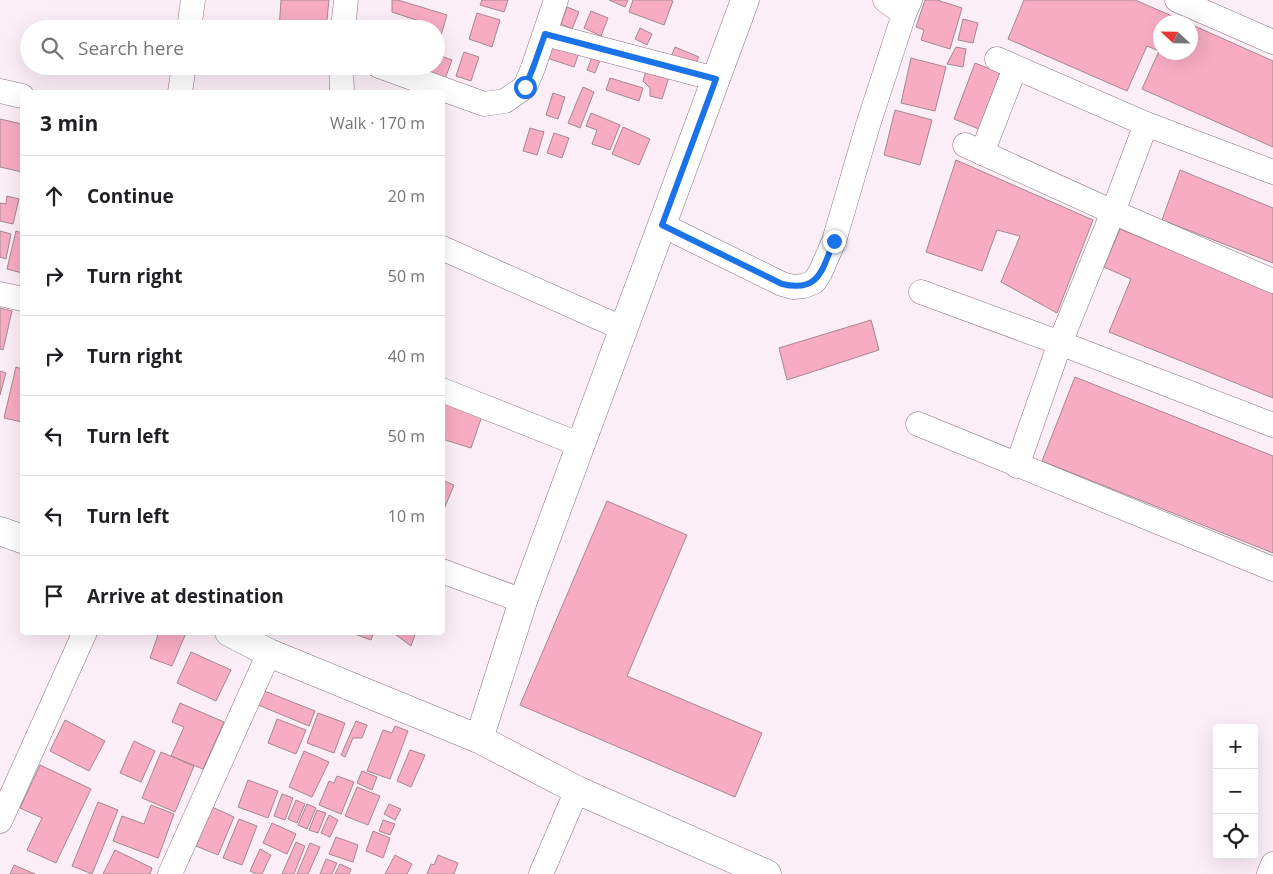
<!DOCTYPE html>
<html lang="en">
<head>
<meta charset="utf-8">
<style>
  body { margin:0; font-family:"Open Sans",sans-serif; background:#f2f2f2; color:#202124 }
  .controls { position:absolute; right:15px; bottom:15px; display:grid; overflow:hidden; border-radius:5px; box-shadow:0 5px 20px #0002 }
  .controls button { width:45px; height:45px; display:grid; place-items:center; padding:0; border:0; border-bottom:1px solid #e0e0e0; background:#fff; color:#202124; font:25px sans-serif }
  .compass { position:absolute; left:1153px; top:15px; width:45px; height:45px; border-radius:50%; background:#fff; box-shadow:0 5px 20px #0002; rotate:292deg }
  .stop { position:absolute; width:15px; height:15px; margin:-11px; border:4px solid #1a73e8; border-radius:50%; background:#fff }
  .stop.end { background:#1a73e8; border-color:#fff; box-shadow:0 1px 5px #0008 }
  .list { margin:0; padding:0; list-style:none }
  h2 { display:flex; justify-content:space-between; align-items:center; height:65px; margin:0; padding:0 20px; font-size:21px }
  h2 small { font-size:16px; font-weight:400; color:#757577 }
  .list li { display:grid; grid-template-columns:32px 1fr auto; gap:15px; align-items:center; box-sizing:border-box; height:80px; padding:0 20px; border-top:1px solid #e0e0e0 }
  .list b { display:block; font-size:19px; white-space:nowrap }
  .list em { font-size:16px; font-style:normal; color:#757577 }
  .icon { flex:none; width:28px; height:28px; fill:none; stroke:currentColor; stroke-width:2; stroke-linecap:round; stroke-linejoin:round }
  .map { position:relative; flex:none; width:1273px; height:874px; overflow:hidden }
  .search { position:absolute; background:#fff; box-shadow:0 5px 20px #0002; left:20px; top:20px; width:425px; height:55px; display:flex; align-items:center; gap:12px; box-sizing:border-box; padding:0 18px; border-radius:28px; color:#757577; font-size:19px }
  .panel { position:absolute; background:#fff; box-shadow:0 5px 20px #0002; left:20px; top:90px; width:425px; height:545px; border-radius:5px }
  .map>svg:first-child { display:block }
  .building { fill:#f7acc3; stroke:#a38890 }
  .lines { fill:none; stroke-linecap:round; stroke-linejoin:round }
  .minor-casing { stroke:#897482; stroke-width:25 }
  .tertiary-casing { stroke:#897482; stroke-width:29 }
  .minor { stroke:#fff; stroke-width:24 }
  .tertiary { stroke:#fff; stroke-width:28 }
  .route { stroke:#1a73e8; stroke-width:6 }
</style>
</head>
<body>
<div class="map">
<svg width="1273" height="874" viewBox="0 0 1273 874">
  <rect width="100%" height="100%" fill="#fceef7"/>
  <g class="building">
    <polygon points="281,0 329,0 326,29 279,29"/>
    <polygon points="392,0 398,0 447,15 439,42 436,41 436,29 420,29 422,22 392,12"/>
    <polygon points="482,0 508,0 504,12 480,5"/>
    <polygon points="609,0 628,0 625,7"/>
    <polygon points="633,0 671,0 673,1 664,25 629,12"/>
    <polygon points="925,0 937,0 962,8 950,49 921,40 924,30 916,27"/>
    <polygon points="1024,0 1135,0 1186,22 1160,22 1160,52 1190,52 1190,24 1273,61 1273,147 1142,89 1159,51 1147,46 1127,91 1008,39"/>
    <polygon points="567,7 579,12 572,29 561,24"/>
    <polygon points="591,11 608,18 601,36 584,28"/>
    <polygon points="477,13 500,20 492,47 469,39"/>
    <polygon points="963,19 978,23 973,43 958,40"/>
    <polygon points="387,22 405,29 385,29"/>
    <polygon points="640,28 652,34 647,45 635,39"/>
    <polygon points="553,41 580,50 574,67 547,58"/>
    <polygon points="675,47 699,57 694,66 671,57"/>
    <polygon points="956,47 966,49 963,67 947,64"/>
    <polygon points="464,52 479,57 471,81 456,76"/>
    <polygon points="594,52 602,55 595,73 587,70"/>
    <polygon points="436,54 452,60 445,79 410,66 436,66"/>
    <polygon points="911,58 946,67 935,111 901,103"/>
    <polygon points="975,63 1000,73 979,129 954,119"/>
    <polygon points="646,71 669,77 662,99 650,96 650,88 643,81"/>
    <polygon points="610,78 643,88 639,101 606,90"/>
    <polygon points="583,87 594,92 580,128 568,123"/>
    <polygon points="553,93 565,97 558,119 546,115"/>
    <polygon points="895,110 932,120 920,165 884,155"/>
    <polygon points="591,113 620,125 610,150 592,144 597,130 586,126"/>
    <polygon points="0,119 22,124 22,172 0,167"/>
    <polygon points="623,127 650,139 639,165 612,154"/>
    <polygon points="530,128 544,132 537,155 523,151"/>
    <polygon points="554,133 569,138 562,158 547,153"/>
    <polygon points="956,160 1093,220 1057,313 1001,282 1020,236 997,230 982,271 926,252"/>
    <polygon points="1180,170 1273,208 1273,263 1162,220"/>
    <polygon points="7,196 19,199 13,224 0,221 0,203 6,204"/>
    <polygon points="1120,229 1273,292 1273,398 1109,332 1131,279 1104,267"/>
    <polygon points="0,231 11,234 6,259 0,257"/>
    <polygon points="16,231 22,233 22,273 7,269"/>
    <polygon points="0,308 12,311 3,350 0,349"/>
    <polygon points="871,320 879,350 787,380 779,348"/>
    <polygon points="16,367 22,369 22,422 4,418"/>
    <polygon points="0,371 6,373 0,395"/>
    <polygon points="1075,377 1273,456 1273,553 1042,461"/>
    <polygon points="442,400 483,413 471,448 442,439"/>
    <polygon points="442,480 454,485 442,514"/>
    <polygon points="607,501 687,535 627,676 762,733 735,797 520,705"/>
    <polygon points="159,632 186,633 172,666 150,658"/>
    <polygon points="349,632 374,632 371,640"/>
    <polygon points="392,632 416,632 411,646"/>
    <polygon points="191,652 231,670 216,701 177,683"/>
    <polygon points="257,688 315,711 309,726 251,702"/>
    <polygon points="180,703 224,722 203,769 171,756 184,727 172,722"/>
    <polygon points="318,713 345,723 334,753 307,743"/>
    <polygon points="277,719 306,730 296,754 268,743"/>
    <polygon points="65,720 105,741 89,771 50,751"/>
    <polygon points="356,721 367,725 362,738 353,738 345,757 341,755"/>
    <polygon points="395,726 408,731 390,779 367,771 383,730 392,733"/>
    <polygon points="134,741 155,751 141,782 120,773"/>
    <polygon points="410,750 425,755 411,787 397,781"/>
    <polygon points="304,751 329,762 312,797 289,787"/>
    <polygon points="161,752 194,766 175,812 142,798"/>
    <polygon points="40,765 91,789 56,863 27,850 42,818 20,808"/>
    <polygon points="362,771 377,777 372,790 357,783"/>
    <polygon points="337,776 354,782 341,814 319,805 329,781 334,783"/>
    <polygon points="248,780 278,791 268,818 238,807"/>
    <polygon points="357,787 380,796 368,825 345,816"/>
    <polygon points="282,794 293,798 285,820 274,816"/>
    <polygon points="296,800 305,804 297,823 288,819"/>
    <polygon points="98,802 118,810 92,874 72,866"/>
    <polygon points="307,804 316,808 307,829 298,825"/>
    <polygon points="389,804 401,809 395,820 384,814"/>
    <polygon points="151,805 174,814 158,858 113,841 122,816 144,824"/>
    <polygon points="212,807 234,817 218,855 196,846"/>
    <polygon points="317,810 326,813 318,833 309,830"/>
    <polygon points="329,815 338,820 330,837 321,833"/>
    <polygon points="239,819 257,826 242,865 223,858"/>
    <polygon points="383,820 395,824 390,835 379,831"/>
    <polygon points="272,823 296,834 287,854 263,843"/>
    <polygon points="373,831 390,838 383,858 366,851"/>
    <polygon points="336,837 358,845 353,862 329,854"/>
    <polygon points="296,842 305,846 294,874 282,874"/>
    <polygon points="310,843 320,847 308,874 297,874"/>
    <polygon points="260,849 271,855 262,874 257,874 250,871"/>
    <polygon points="115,850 152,868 150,874 103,874"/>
    <polygon points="395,855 412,864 407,874 385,874"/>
    <polygon points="438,855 458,863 454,874 427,874 431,864 434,865"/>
    <polygon points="326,859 337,863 332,874 320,874"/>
    <polygon points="340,864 351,869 349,874 335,874"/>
    <polygon points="14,865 35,874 10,874"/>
  </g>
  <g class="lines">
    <g class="minor-casing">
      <g id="minor">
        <polyline points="885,0 904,14"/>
        <polyline points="1177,0 1273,42"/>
        <polyline points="189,29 193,0"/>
        <polyline points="343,29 346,0"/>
        <polyline points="545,34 716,79"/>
        <polyline points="997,59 1146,124"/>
        <polyline points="341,66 342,92"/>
        <polyline points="379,66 484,104 505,101 525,87 533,68 556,0"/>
        <polyline points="0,91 22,96"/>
        <polyline points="180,92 184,66"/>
        <polyline points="965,145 1113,212 1273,281"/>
        <polyline points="982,153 1015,68"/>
        <polyline points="1273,172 1146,124 1113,212 1060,343 1273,425"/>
        <polyline points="662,225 782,284 793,287 804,286 814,282 820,273 834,241 868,125 904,14 910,0"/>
        <polyline points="442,248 624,329"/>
        <polyline points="921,292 1060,343 1017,466"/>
        <polyline points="0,294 22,299"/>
        <polyline points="442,390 581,445"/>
        <polyline points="918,424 1273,569"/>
        <polyline points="442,571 523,601"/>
        <polyline points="0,821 85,632"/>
        <polyline points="170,874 269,653"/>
        <polyline points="541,874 577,790"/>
        <polyline points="1269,874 1273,864"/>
      </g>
    </g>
    <g class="tertiary-casing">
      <g id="tertiary">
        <polyline points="0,531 22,539"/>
        <polyline points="229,632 269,653 479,739 577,790 767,874"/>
        <polyline points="479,739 523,601 745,0"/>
      </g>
    </g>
    <use href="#minor" class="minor"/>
    <use href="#tertiary" class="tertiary"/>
  </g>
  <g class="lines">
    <path class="route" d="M 525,87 L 533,68 L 545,34 L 716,79 L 662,225 L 782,284 C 820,293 822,269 834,241"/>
  </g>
</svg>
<div class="controls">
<button>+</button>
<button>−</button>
<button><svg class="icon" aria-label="locate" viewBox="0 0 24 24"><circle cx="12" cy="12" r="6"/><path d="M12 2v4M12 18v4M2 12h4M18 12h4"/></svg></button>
</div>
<svg class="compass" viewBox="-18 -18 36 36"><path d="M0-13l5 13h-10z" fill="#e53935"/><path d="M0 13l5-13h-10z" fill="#757577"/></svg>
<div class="stop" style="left:525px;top:87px"></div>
<div class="stop end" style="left:834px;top:241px"></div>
<div class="search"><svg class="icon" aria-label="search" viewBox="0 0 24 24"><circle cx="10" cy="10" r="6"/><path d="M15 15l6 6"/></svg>Search here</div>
<section class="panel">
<h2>3 min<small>Walk · 170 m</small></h2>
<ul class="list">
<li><svg class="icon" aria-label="ahead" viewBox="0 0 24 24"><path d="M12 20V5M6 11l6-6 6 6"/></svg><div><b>Continue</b></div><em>20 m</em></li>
<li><svg class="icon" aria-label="right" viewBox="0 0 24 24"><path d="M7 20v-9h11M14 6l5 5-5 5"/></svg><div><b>Turn right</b></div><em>50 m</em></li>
<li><svg class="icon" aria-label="right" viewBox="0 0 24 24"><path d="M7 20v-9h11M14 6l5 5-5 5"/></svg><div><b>Turn right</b></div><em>40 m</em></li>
<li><svg class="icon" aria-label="left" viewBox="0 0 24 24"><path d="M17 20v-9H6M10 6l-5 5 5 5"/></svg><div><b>Turn left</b></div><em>50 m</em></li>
<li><svg class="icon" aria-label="left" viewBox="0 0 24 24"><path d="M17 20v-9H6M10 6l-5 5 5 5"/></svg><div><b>Turn left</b></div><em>10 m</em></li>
<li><svg class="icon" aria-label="arrive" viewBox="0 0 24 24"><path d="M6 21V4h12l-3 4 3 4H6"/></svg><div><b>Arrive at destination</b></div></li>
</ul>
</section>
</div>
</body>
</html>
